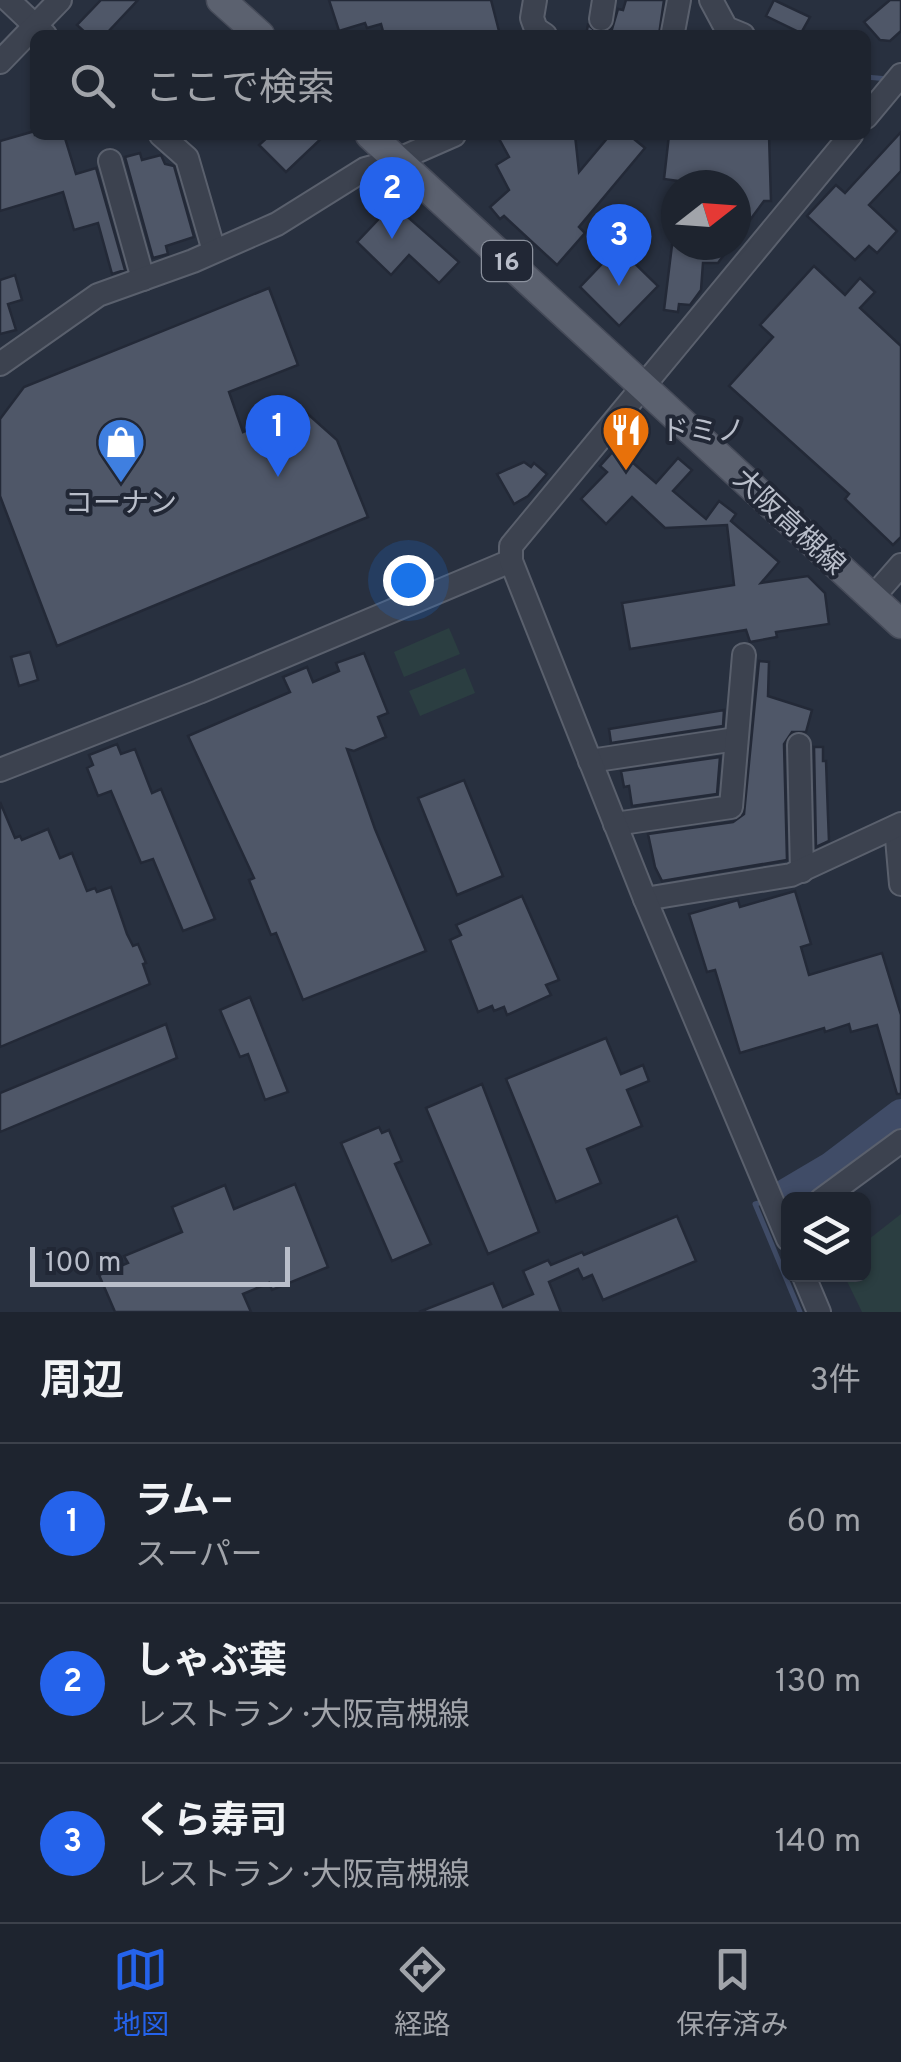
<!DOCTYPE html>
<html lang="ja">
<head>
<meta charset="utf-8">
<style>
  body { margin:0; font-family:Overpass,"Noto Sans JP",sans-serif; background:#262c37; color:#f1f3f6 }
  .controls { position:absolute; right:30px; bottom:30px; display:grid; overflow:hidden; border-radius:15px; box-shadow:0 2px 8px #0004 }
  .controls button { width:90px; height:90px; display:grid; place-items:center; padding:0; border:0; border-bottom:2px solid #3c414b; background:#1e242f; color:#f1f3f6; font:50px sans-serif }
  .compass { position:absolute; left:661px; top:170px; width:90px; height:90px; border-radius:50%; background:#1e242f; box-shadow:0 2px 8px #0004; rotate:73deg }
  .scale { position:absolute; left:30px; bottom:25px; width:260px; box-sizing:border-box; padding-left:10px; border:5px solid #b9beca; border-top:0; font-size:28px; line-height:35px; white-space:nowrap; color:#b9beca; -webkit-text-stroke:8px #212735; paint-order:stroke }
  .you { position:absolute; left:408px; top:580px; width:35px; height:35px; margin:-25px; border:8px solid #fff; border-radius:50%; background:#1a73e8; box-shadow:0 0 0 15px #1a73e833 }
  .badge { display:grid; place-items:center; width:65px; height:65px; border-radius:50%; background:#2563eb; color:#fff; font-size:32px; font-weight:700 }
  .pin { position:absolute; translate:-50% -82px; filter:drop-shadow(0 2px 5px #0008) }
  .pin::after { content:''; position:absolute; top:52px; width:35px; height:30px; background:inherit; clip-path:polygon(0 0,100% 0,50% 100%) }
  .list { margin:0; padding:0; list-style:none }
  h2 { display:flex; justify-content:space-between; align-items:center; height:130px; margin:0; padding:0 40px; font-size:42px }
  h2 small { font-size:32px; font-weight:400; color:#a1a4aa }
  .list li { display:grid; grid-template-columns:65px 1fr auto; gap:30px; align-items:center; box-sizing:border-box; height:160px; padding:0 40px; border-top:2px solid #3c414b }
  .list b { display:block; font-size:38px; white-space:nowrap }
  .list p { margin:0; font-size:32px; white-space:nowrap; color:#a1a4aa }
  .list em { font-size:32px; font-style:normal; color:#a1a4aa }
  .icon { flex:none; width:55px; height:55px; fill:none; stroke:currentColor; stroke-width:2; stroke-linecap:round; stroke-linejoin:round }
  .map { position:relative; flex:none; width:901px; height:1312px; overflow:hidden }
  .search { position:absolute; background:#1e242f; box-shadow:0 2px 8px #0004; left:30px; right:30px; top:30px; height:110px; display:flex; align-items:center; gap:25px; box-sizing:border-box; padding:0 35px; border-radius:15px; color:#a1a4aa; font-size:38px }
  .sheet { height:610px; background:#1e242f }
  nav { display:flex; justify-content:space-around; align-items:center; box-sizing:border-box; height:140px; border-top:2px solid #3c414b; background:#1e242f; font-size:28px; color:#a1a4aa }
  nav a { display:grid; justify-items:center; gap:5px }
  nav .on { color:#2563eb }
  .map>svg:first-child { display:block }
  .green { fill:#2b3e41 }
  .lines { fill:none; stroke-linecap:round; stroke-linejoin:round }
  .stream { stroke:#404c67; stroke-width:5 }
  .river { stroke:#404c67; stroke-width:30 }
  .building { fill:#4f5768; stroke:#232937; stroke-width:2.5 }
  .minor-casing { stroke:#5a606d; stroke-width:26 }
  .major-casing { stroke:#464b59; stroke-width:31 }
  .minor { stroke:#3c424f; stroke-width:22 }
  .major { stroke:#5b616f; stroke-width:28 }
  .labels { text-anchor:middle; stroke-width:8; stroke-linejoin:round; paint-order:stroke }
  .shield { fill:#212735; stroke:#8b919d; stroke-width:2.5 }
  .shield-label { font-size:25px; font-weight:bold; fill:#b9beca }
  .poi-label { font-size:28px; fill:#b9beca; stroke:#212735; text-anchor:start }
  .street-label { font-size:28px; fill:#b9beca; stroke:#212735 }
</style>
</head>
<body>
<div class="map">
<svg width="901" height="1312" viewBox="0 0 901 1312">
  <rect width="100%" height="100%" fill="#28303f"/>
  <g class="green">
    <polygon points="449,628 460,654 404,677 394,652"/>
    <polygon points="465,668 475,693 420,716 409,691"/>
    <polygon points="901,1214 901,1312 862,1312 844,1275 864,1274 864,1243"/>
  </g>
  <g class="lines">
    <g class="stream">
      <polyline points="866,77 888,79"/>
      <polyline points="776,1197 787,1193"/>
      <polyline points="766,1201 755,1204 800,1312"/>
    </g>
    <polyline class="river" points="787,1193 831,1167 901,1114"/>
  </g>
  <g class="building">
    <polygon points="101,0 138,0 105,35 88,35 77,25"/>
    <polygon points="329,0 491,0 500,35 384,35 381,24 367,28 365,23 339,31"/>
    <polygon points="626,0 664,0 659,35 586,35 588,25 600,34 612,29 618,9 623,10"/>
    <polygon points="774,0 810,17 801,33 766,16"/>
    <polygon points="890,0 901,0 901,31 890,41 880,40 864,22"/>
    <polygon points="35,131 35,135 64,135 76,174 96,168 125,270 112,274 98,223 74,230 63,192 0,211 0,141"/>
    <polygon points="901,132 901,171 869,205 897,231 877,253 869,246 855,260 807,216 836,185 845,193"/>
    <polygon points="270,135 325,135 286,172 259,145"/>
    <polygon points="497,135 575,135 579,172 610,135 629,135 645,148 579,227 585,233 557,265 504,216 500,219 490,207 509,190 496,165 509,157"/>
    <polygon points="669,135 769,135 771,201 764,201 736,239 736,185 679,185 679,181 664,179"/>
    <polygon points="140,153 142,160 161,155 165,164 174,166 194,237 166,246 168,254 153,258 125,157"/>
    <polygon points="393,204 459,262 439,283 409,255 391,275 357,242"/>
    <polygon points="672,245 731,245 718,263 703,263 701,290 690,305 679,304 678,312 664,310"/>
    <polygon points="618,247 658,286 619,326 580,287"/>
    <polygon points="814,266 845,295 860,278 875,292 860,308 901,346 901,537 893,545 845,499 849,494 729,386 773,337 760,325"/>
    <polygon points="15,275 22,300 8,304 16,330 0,334 0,280"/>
    <polygon points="269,288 298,365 229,392 243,432 300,407 337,440 368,517 57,646 0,496 0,419 24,387"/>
    <polygon points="616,448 656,483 678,458 692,470 673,491 706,519 719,501 736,514 731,521 779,562 761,583 808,576 825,593 829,624 776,632 777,637 750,642 746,630 630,649 622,603 734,585 727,525 665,528 632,497 606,524 581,499 607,472 600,466"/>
    <polygon points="524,462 531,467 534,463 547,474 528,496 514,504 497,474"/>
    <polygon points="30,652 38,680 19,686 11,657"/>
    <polygon points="364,653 388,713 378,717 386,737 354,751 347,749 375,829 426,951 303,1000 276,933 271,935 249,880 254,878 188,736 290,692 283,677 307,667 313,682 339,671 336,663"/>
    <polygon points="759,661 769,662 768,696 812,710 806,732 792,732 784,744 787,860 662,881 655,867 648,834 733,822 744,814"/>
    <polygon points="724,710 723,726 611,743 609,729"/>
    <polygon points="117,744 121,754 135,749 152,793 161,789 215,919 183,931 153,859 141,863 111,791 98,796 87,768 93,765 89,755"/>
    <polygon points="814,747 823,747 823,761 826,761 828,816 829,841 816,847"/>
    <polygon points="720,757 717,794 632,806 629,786 624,787 621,771"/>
    <polygon points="464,780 503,876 457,895 418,798"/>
    <polygon points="0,802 15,838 20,836 22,840 48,829 60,858 72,853 87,891 95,888 97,892 111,887 127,934 133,946 138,944 146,963 143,964 150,984 0,1047"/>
    <polygon points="795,891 811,944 801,947 809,975 882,953 901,1015 901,1094 897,1094 877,1025 851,1032 849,1024 825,1032 824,1028 740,1053 715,970 707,972 689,914 738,900 740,907"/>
    <polygon points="522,896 559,980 546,985 551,995 507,1015 504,1007 494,1011 492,1006 478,1012 450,940 461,935 456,925"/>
    <polygon points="250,997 288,1092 265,1100 248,1054 240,1057 220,1010"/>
    <polygon points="166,1024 177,1058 0,1132 0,1093"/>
    <polygon points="606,1038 621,1074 643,1065 649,1081 627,1090 642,1126 587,1149 601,1183 556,1202 506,1079"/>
    <polygon points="482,1084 539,1232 488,1254 426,1108"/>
    <polygon points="379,1127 382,1133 389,1130 402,1161 395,1164 431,1244 392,1261 341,1143"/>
    <polygon points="295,1184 328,1267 272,1290 269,1283 243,1294 251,1312 115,1312 99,1275 128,1263 124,1256 182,1232 172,1207 225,1185 234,1209"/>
    <polygon points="677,1216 696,1261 603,1300 592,1275 583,1279 578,1269 549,1282 561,1312 419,1312 493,1283 503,1307 533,1294 523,1271 548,1260 551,1265 582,1252 584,1255"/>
  </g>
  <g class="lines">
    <g class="minor-casing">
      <g id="minor">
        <polyline points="8,0 45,35"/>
        <polyline points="535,0 532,18 536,29 545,35"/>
        <polyline points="711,0 726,28 743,35"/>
        <polyline points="601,19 604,0"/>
        <polyline points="673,32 679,0"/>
        <polyline points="0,62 60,0"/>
        <polyline points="866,117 901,75"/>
        <polyline points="161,135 187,158 214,251"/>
        <polyline points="110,161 143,279"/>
        <polyline points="0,364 98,295 193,261 277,224 365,169 397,160 454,135"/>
        <polyline points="873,597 901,565"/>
        <polyline points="799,745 802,871"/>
        <polyline points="590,761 736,739"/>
        <polyline points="0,770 199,692 511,561"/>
        <polyline points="615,824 731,807 744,655"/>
        <polyline points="896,827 901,884"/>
        <polyline points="645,899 791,875 901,824"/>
        <polyline points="821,1200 901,1141"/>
        <polyline points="788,1239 645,899 511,561 511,546 851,135"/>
        <polyline points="803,1274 819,1312"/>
      </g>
    </g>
    <g class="major-casing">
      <g id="major">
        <polyline points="221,0 260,35"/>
        <polyline points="370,135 901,624"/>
      </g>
    </g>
    <use href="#minor" class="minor"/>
    <use href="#major" class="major"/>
  </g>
  <defs>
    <g id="restaurant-pin" transform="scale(2.5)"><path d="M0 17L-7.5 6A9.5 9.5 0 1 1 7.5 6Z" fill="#e8710a" stroke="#212735"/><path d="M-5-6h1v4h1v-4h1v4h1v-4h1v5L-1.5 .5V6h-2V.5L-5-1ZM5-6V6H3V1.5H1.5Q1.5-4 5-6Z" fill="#fff"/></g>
    <g id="shop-pin" transform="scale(2.5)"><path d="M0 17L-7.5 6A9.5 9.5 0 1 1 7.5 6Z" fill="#3f7fe0" stroke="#212735"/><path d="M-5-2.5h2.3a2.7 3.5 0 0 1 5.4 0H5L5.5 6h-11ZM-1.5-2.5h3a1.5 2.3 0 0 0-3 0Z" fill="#fff"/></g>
  </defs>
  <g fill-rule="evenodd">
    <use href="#restaurant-pin" x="626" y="430"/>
    <use href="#shop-pin" x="121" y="442"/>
  </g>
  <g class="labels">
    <rect class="shield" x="482" y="241" width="50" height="40" rx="8"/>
    <g class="shield-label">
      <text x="507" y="270">16</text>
    </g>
    <g class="poi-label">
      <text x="661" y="440">ドミノ</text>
      <text x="121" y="512" text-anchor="middle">コーナン</text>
    </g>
    <g class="street-label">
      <text transform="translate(790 521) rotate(43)" y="10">大阪高槻線</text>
    </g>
  </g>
</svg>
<div class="controls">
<button><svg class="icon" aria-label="layers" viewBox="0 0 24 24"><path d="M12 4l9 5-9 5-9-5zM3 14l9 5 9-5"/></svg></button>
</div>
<svg class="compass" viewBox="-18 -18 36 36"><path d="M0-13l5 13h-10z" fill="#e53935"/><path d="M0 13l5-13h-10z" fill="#a1a4aa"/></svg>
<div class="scale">100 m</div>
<div class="you"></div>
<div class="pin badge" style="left:278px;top:477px">1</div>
<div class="pin badge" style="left:392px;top:239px">2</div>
<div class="pin badge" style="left:619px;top:286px">3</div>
<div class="search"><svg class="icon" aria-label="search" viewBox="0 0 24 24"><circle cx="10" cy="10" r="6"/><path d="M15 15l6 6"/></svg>ここで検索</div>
</div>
<section class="sheet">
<h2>周辺<small>3件</small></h2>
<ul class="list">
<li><span class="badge">1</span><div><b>ラム−</b><p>スーパー</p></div><em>60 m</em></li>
<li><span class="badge">2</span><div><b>しゃぶ葉</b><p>レストラン · 大阪高槻線</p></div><em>130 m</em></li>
<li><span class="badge">3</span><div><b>くら寿司</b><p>レストラン · 大阪高槻線</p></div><em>140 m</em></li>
</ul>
</section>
<nav>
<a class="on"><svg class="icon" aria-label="map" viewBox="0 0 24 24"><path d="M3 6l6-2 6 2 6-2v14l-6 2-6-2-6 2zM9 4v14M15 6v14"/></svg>地図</a>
<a><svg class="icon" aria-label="directions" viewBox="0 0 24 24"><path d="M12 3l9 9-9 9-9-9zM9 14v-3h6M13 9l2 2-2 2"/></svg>経路</a>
<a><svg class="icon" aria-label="saved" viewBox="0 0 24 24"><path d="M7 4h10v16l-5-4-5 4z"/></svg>保存済み</a>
</nav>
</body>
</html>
